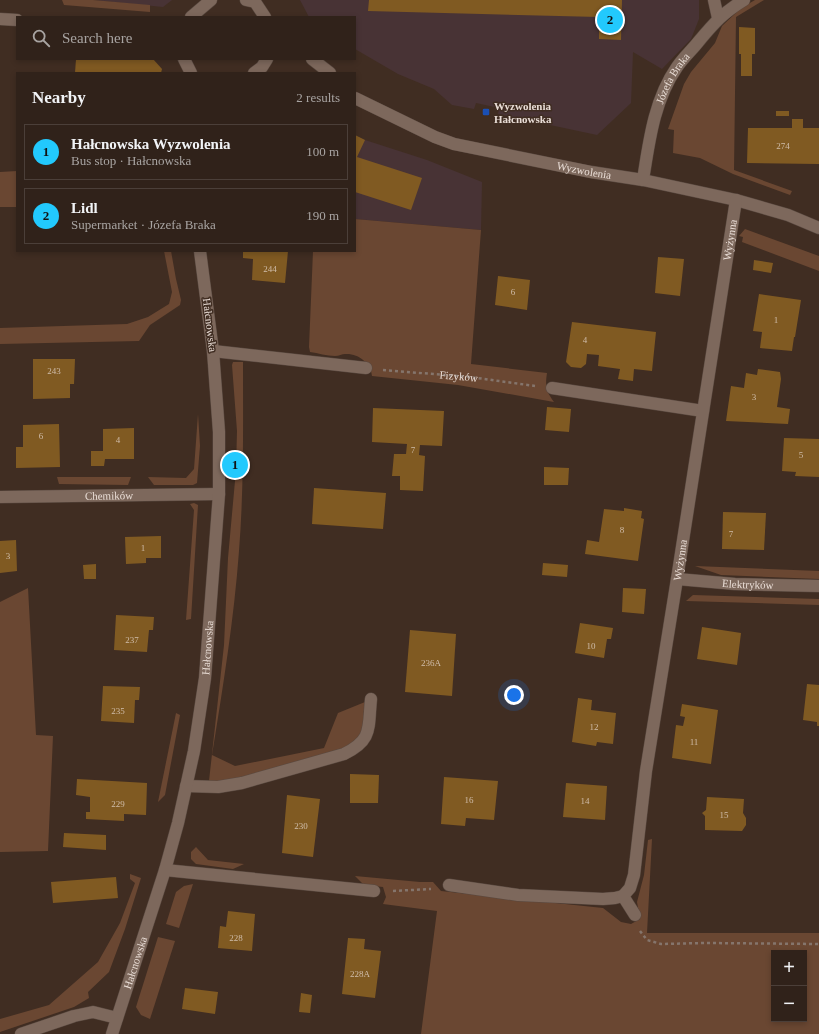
<!DOCTYPE html>
<html lang="en">
<head>
<meta charset="utf-8">
<style>
  body { margin:0; font-family:Georgia,serif; background:#382a23; color:#f1f3f6 }
  .controls { position:absolute; right:12px; bottom:12px; display:grid; overflow:hidden; border-radius:0px; box-shadow:0 2px 6px #0003 }
  .controls button { width:36px; height:36px; display:grid; place-items:center; padding:0; border:0; border-bottom:1px solid #4b3f39; background:#30221a; color:#f1f3f6; font:20px sans-serif }
  .you { position:absolute; left:514px; top:695px; width:14px; height:14px; margin:-10px; border:3px solid #fff; border-radius:50%; background:#1a73e8; box-shadow:0 0 0 6px #1a73e833 }
  .badge { display:grid; place-items:center; width:26px; height:26px; border-radius:50%; background:#22c9fd; color:#111; font-size:13px; font-weight:700 }
  .pin { position:absolute; translate:-50% -50%; border:2px solid #fff; box-shadow:0 1px 4px #0006 }
  .list { margin:0; padding:0; list-style:none }
  h2 { display:flex; justify-content:space-between; align-items:center; height:52px; margin:0; padding:0 16px; font-size:17px }
  h2 small { font-size:13px; font-weight:400; color:#a8a4a2 }
  .list li { display:grid; grid-template-columns:26px 1fr auto; gap:12px; align-items:center; box-sizing:border-box; height:56px; margin:0 8px 8px; padding:0 8px; border:1px solid #4b3f39; border-radius:0px }
  .list b { display:block; font-size:15px; white-space:nowrap }
  .list p { margin:0; font-size:13px; white-space:nowrap; color:#a8a4a2 }
  .list em { font-size:13px; font-style:normal; color:#a8a4a2 }
  .icon { flex:none; width:22px; height:22px; fill:none; stroke:currentColor; stroke-width:2; stroke-linecap:round; stroke-linejoin:round }
  .map { position:relative; flex:none; width:819px; height:1034px; overflow:hidden }
  .search { position:absolute; background:#30221a; box-shadow:0 2px 6px #0003; left:16px; top:16px; width:340px; height:44px; display:flex; align-items:center; gap:10px; box-sizing:border-box; padding:0 14px; border-radius:0px; color:#a8a4a2; font-size:15px }
  .panel { position:absolute; background:#30221a; box-shadow:0 2px 6px #0003; left:16px; top:72px; width:340px; height:180px; border-radius:0px }
  .map>svg:first-child { display:block }
  .commercial { fill:#483335 }
  .green { fill:#6a4732; fill-rule:evenodd }
  .building { fill:#805a22 }
  .lines { fill:none; stroke-linecap:round; stroke-linejoin:round }
  .minor-casing { stroke:#594940; stroke-width:13 }
  .path { stroke:#85756c; stroke-width:2.5; stroke-dasharray:3 3; stroke-linecap:butt }
  .minor { stroke:#7d685c; stroke-width:12 }
  .transit-dot { fill:#1a4fb4; stroke:#402d22; stroke-width:1.5 }
  .labels { text-anchor:middle; stroke-width:3; stroke-linejoin:round; paint-order:stroke }
  .number-label { font-size:9px; fill:#cfbca9 }
  .street-label { font-size:11px; fill:#e9ddd6; stroke:#402d22 }
  .poi-label { font-size:11px; font-weight:bold; fill:#e9ddd6; stroke:#402d22; text-anchor:start }
</style>
</head>
<body>
<div class="map">
<svg width="819" height="1034" viewBox="0 0 819 1034">
  <rect width="100%" height="100%" fill="#402d22"/>
  <g class="commercial">
    <polygon points="93,0 172,0 163,7"/>
    <polygon points="300,0 699,0 699,19 691,39 662,69 633,52 631,103 597,135 498,114 499,108 476,103 474,109 452,105 434,89 398,74 355,49 355,17 309,17"/>
    <polygon points="355,135 365,140 427,160 482,182 481,230 355,219"/>
  </g>
  <g class="green">
    <polygon points="62,0 93,0 150,5 150,12 64,5"/>
    <polygon points="755,0 764,0 736,17 734,170 792,191 790,195 733,174 700,158 673,153 674,130 668,129 684,84 691,72 715,43 722,26 741,8"/>
    <polygon points="17,171 17,207 0,207 0,172"/>
    <path d="M 355,219 L 481,230 L 471,364 L 547,373 C 545,387 546,391 554,402 L 458,385 L 372,376 C 371,363 358,353 345,354 C 342,354 339,356 335,356 C 327,356 318,353 310,352 L 309,347 L 313,251 L 355,251 Z"/>
    <polygon points="745,229 819,256 819,271 742,242 743,237 739,236"/>
    <polygon points="164,251 171,251 176,279 181,300 180,305 150,325 139,341 0,344 0,328 127,324 148,317 169,304 172,292"/>
    <path d="M 233,362 L 243,362 C 243,425 244,488 239,551 C 234,619 223,687 212,755 L 235,766 L 324,748 L 338,713 L 365,702 L 364,729 L 357,742 L 342,750 L 241,778 L 218,782 L 209,781 L 224,645 L 228,558 L 236,470 L 237,431 L 232,365 Z"/>
    <polygon points="198,414 200,446 197,483 193,485 154,485 148,477 186,478 194,469"/>
    <polygon points="57,477 131,477 128,485 59,484"/>
    <polygon points="194,503 198,505 191,619 186,620 194,510 190,504"/>
    <polygon points="695,566 819,571 819,579 721,575"/>
    <polygon points="28,588 36,735 53,736 48,851 0,852 0,602"/>
    <polygon points="693,595 819,599 819,605 686,601"/>
    <polygon points="176,713 180,715 165,795 158,802"/>
    <path d="M 652,839 L 647,933 L 819,933 L 819,1034 L 421,1034 L 437,911 L 383,904 L 386,897 L 383,887 L 364,885 L 355,876 L 420,882 L 433,882 L 441,891 L 603,908 L 621,922 L 631,924 L 640,919 L 637,902 L 644,875 L 648,840 ZM 774,953 L 804,953 L 804,1019 L 774,1019 Z"/>
    <polygon points="196,847 208,860 244,864 233,869 196,864 191,859 191,852"/>
    <polygon points="130,874 141,878 125,929 109,972 88,992 89,998 74,1007 0,1032 0,1019 49,1005 98,962 120,923 135,883 130,879"/>
    <polygon points="193,884 179,928 166,924 176,892 184,886"/>
    <polygon points="158,937 175,941 150,1019 141,1015 136,1007"/>
  </g>
  <g class="building">
    <polygon points="369,0 622,0 621,40 599,39 599,17 368,11"/>
    <polygon points="739,27 755,28 755,54 752,54 752,76 741,76 741,54 739,54"/>
    <polygon points="76,59 153,59 162,69 161,73 75,73"/>
    <rect x="776" y="111" width="13" height="5"/>
    <polygon points="792,119 803,119 803,128 819,128 819,164 747,163 748,128 792,128"/>
    <polygon points="355,135 365,140 357,157 422,178 411,210 355,192"/>
    <polygon points="243,251 288,251 285,283 252,280 253,259 243,258"/>
    <polygon points="658,257 684,259 680,296 655,293"/>
    <polygon points="754,260 773,263 771,273 753,270"/>
    <polygon points="498,276 530,280 527,310 495,305"/>
    <polygon points="759,294 801,300 795,337 794,337 792,351 760,348 762,332 753,331"/>
    <polygon points="572,322 656,332 652,371 634,369 633,381 618,379 620,369 598,366 599,355 587,354 586,364 581,368 571,367 566,362"/>
    <polygon points="33,359 75,359 74,384 70,384 70,398 33,399"/>
    <polygon points="758,369 780,372 781,379 777,407 790,409 788,424 726,421 731,386 744,388 746,373 757,375"/>
    <polygon points="547,407 571,409 569,432 545,430"/>
    <polygon points="373,408 444,411 442,446 420,445 419,455 425,456 423,491 400,490 400,476 392,476 394,454 406,454 407,444 372,442"/>
    <polygon points="59,424 60,467 16,468 16,447 23,447 23,425"/>
    <polygon points="134,428 134,459 105,459 104,466 91,466 91,451 103,451 103,429"/>
    <polygon points="784,438 819,439 819,477 795,476 796,472 782,471"/>
    <polygon points="544,467 569,468 568,485 544,485"/>
    <polygon points="314,488 386,493 383,529 312,524"/>
    <polygon points="624,508 642,511 641,518 644,519 638,561 585,554 587,540 599,542 604,509 624,511"/>
    <polygon points="723,512 766,513 764,550 722,549"/>
    <polygon points="161,536 161,558 146,558 146,563 126,564 125,537"/>
    <polygon points="16,540 17,571 0,573 0,541"/>
    <polygon points="543,563 568,565 567,577 542,575"/>
    <polygon points="96,564 96,579 84,579 83,565"/>
    <polygon points="623,588 646,589 644,614 622,612"/>
    <polygon points="116,615 154,617 153,630 149,630 147,652 114,650"/>
    <polygon points="580,623 613,628 611,639 607,639 604,658 575,653"/>
    <polygon points="702,627 741,633 737,665 697,659"/>
    <polygon points="410,630 456,634 452,696 405,692"/>
    <polygon points="807,684 819,685 819,726 817,726 817,722 803,720"/>
    <polygon points="103,686 140,687 139,700 135,700 134,723 101,721"/>
    <polygon points="578,698 592,700 591,710 616,713 613,744 597,742 596,746 572,742"/>
    <polygon points="682,704 718,710 711,764 672,758 676,725 683,726 685,717 680,716"/>
    <polygon points="350,774 379,775 378,803 350,803"/>
    <polygon points="444,777 498,781 494,820 466,818 465,826 441,824"/>
    <polygon points="77,779 147,783 146,815 124,814 124,821 86,819 86,812 90,812 90,797 76,795"/>
    <polygon points="566,783 607,786 605,820 563,817"/>
    <polygon points="287,795 320,799 313,857 282,853"/>
    <polygon points="707,797 744,799 743,813 746,818 746,825 742,831 705,830 705,816 702,813 706,810"/>
    <polygon points="64,833 106,835 106,850 63,847"/>
    <polygon points="116,877 118,898 53,903 51,882"/>
    <polygon points="228,911 255,914 252,951 218,948 220,926 226,927"/>
    <polygon points="348,938 365,939 364,949 381,951 375,998 342,994"/>
    <polygon points="185,988 218,992 215,1014 182,1009"/>
    <polygon points="301,993 312,995 310,1013 299,1012"/>
  </g>
  <g class="lines">
    <g class="minor-casing">
      <g id="minor">
        <polyline points="246,0 255,2 265,17"/>
        <polyline points="714,0 718,18"/>
        <polyline points="191,17 211,0"/>
        <polyline points="0,19 17,20"/>
        <polyline points="184,59 191,73"/>
        <polyline points="312,59 330,73"/>
        <polyline points="254,73 262,67 267,59"/>
        <path id="s2" d="M 355,98 L 435,137 L 454,144 L 591,172 L 643,180 L 736,200 L 788,215 L 819,228"/>
        <path id="s3" d="M 643,180 C 649,142 654,100 677,67 C 683,58 692,50 699,41 C 714,23 724,12 744,0"/>
        <polyline points="213,351 366,368"/>
        <polyline points="552,388 703,411"/>
        <path id="s4" d="M 0,497 L 219,494"/>
        <path id="s5" d="M 677,579 L 735,584 L 819,586"/>
        <path d="M 186,786 L 218,787 L 242,783 L 344,754 C 373,740 368,728 371,699"/>
        <polyline points="165,870 374,891"/>
        <polyline points="449,885 518,895 603,899 615,898 623,896"/>
        <path id="s6" d="M 635,915 L 623,896 L 630,888 L 634,875 L 646,771 L 677,579 L 736,200"/>
        <polyline points="21,1034 74,1016 93,1012 117,1018"/>
        <path id="s7" d="M 112,1034 L 165,870 L 178,823 L 194,751 L 205,678 L 219,494 L 219,432 L 213,351 L 200,251"/>
      </g>
    </g>
    <g class="path">
      <path id="s1" d="M 383,370 L 470,377 L 535,386"/>
      <polyline points="393,891 431,889"/>
      <polyline points="640,931 647,940 661,944 705,943 819,944"/>
    </g>
    <use href="#minor" class="minor"/>
  </g>
  <rect class="transit-dot" x="482" y="108" width="8" height="8" rx="2"/>
  <g class="labels">
    <g class="number-label">
      <text x="783" y="149">274</text>
      <text x="270" y="272">244</text>
      <text x="513" y="295">6</text>
      <text x="776" y="323">1</text>
      <text x="585" y="343">4</text>
      <text x="54" y="374">243</text>
      <text x="754" y="400">3</text>
      <text x="41" y="439">6</text>
      <text x="118" y="443">4</text>
      <text x="413" y="453">7</text>
      <text x="801" y="458">5</text>
      <text x="622" y="533">8</text>
      <text x="731" y="537">7</text>
      <text x="143" y="551">1</text>
      <text x="8" y="559">3</text>
      <text x="132" y="643">237</text>
      <text x="591" y="649">10</text>
      <text x="431" y="666">236A</text>
      <text x="118" y="714">235</text>
      <text x="594" y="730">12</text>
      <text x="694" y="745">11</text>
      <text x="469" y="803">16</text>
      <text x="585" y="804">14</text>
      <text x="118" y="807">229</text>
      <text x="724" y="818">15</text>
      <text x="301" y="829">230</text>
      <text x="236" y="941">228</text>
      <text x="360" y="977">228A</text>
    </g>
    <g class="street-label">
      <text dy="4" stroke="none"><textPath href="#s3" startOffset="107">Józefa Braka</textPath></text>
      <text dy="4" stroke="none"><textPath href="#s2" startOffset="242">Wyzwolenia</textPath></text>
      <text dy="4" stroke="none"><textPath href="#s6" startOffset="689">Wyżynna</textPath></text>
      <text transform="translate(210 325) rotate(83)" y="4">Hałcnowska</text>
      <text dy="4" stroke="none"><textPath href="#s1" startOffset="76">Fizyków</textPath></text>
      <text dy="4" stroke="none"><textPath href="#s4" startOffset="109">Chemików</textPath></text>
      <text dy="4" stroke="none"><textPath href="#s6" startOffset="365">Wyżynna</textPath></text>
      <text dy="4" stroke="none"><textPath href="#s5" startOffset="71">Elektryków</textPath></text>
      <text dy="4" stroke="none"><textPath href="#s7" startOffset="399">Hałcnowska</textPath></text>
      <text dy="4" stroke="none"><textPath href="#s7" startOffset="75">Hałcnowska</textPath></text>
    </g>
    <g class="poi-label">
      <text x="494" y="110">Wyzwolenia<tspan x="494" dy="13">Hałcnowska</tspan></text>
    </g>
  </g>
</svg>
<div class="controls">
<button>+</button>
<button>−</button>
</div>
<div class="you"></div>
<div class="pin badge" style="left:235px;top:465px">1</div>
<div class="pin badge" style="left:610px;top:20px">2</div>
<div class="search"><svg class="icon" aria-label="search" viewBox="0 0 24 24"><circle cx="10" cy="10" r="6"/><path d="M15 15l6 6"/></svg>Search here</div>
<section class="panel">
<h2>Nearby<small>2 results</small></h2>
<ul class="list">
<li><span class="badge">1</span><div><b>Hałcnowska Wyzwolenia</b><p>Bus stop · Hałcnowska</p></div><em>100 m</em></li>
<li><span class="badge">2</span><div><b>Lidl</b><p>Supermarket · Józefa Braka</p></div><em>190 m</em></li>
</ul>
</section>
</div>
</body>
</html>
